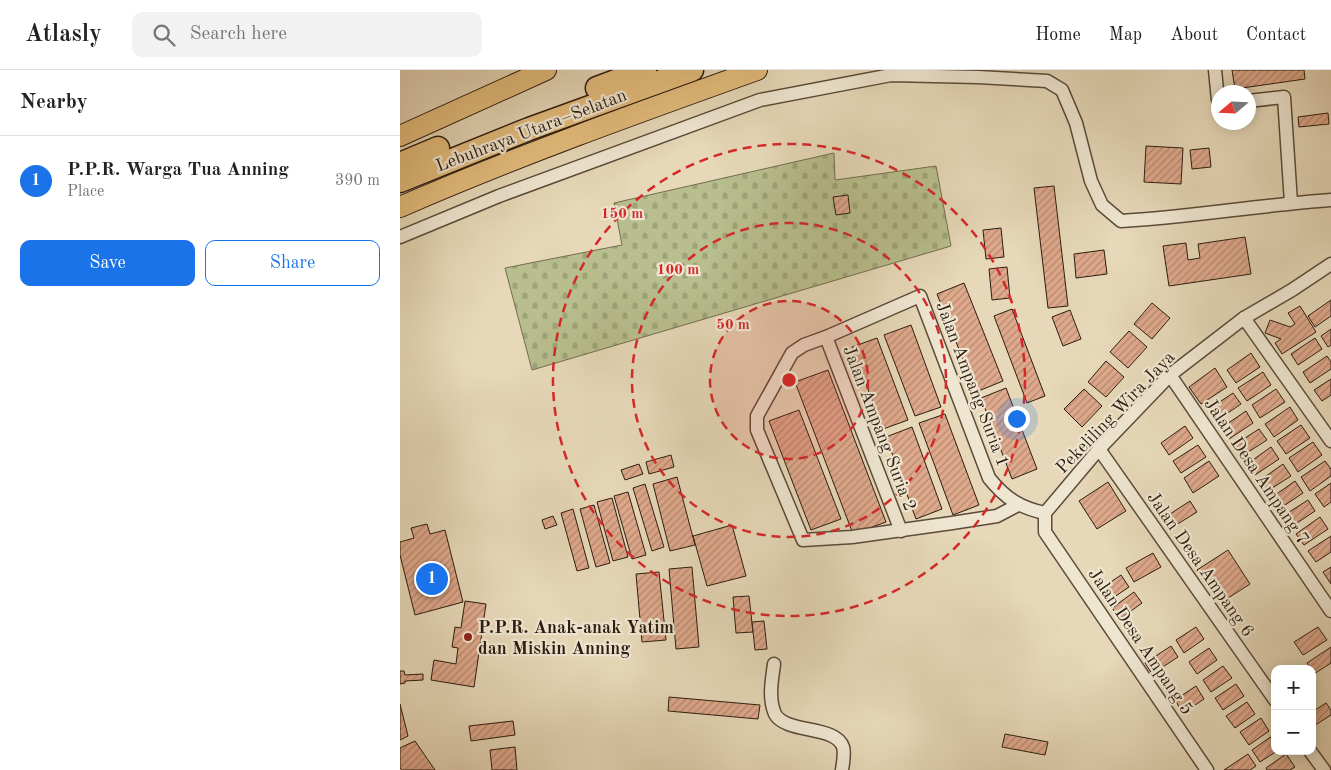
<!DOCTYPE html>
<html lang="en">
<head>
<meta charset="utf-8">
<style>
  body { margin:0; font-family:"Old Standard TT",serif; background:#f2f2f2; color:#222 }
  .controls { position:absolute; right:15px; bottom:15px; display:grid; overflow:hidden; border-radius:10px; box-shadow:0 2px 12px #0003 }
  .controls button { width:45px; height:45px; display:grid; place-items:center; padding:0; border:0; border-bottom:1px solid #e0e0e0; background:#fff; color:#222; font:25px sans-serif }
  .compass { position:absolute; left:811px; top:15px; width:45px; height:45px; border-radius:50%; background:#fff; box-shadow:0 2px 12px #0003; rotate:251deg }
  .you { position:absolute; left:616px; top:348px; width:18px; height:18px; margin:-12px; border:4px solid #fff; border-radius:50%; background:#1a73e8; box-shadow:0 0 0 8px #1a73e833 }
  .badge { display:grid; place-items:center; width:32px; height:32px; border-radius:50%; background:#1a73e8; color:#fff; font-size:16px; font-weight:700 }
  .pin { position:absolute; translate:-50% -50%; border:2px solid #fff; box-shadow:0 1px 5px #0006 }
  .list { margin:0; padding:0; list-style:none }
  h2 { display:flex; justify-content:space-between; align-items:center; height:65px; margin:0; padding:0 20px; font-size:21px }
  h2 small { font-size:16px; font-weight:400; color:#767676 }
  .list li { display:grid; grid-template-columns:32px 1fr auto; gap:15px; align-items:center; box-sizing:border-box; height:90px; padding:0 20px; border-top:1px solid #e0e0e0 }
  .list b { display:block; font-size:19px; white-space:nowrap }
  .list p { margin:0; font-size:16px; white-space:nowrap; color:#767676 }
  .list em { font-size:16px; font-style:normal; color:#767676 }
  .actions { display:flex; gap:10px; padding:15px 20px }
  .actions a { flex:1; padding:11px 0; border:1px solid #1a73e8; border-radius:10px; text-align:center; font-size:18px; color:#1a73e8 }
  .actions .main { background:#1a73e8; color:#fff }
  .icon { flex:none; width:28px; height:28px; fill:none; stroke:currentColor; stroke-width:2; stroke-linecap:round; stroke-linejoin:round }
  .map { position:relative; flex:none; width:931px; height:700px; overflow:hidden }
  header { display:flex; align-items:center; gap:30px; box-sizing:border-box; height:70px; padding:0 25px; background:#fff; border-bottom:1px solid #e0e0e0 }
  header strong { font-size:24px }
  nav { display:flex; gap:28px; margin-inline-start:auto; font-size:18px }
  .search { width:350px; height:45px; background:#f2f2f2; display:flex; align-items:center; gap:12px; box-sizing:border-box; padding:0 18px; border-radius:10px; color:#767676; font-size:19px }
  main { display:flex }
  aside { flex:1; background:#fff }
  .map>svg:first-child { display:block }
  .cemetery { fill:url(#cemetery-stones); stroke:#726d4e }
  .building { fill:url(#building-hatch); stroke:#2c1c10 }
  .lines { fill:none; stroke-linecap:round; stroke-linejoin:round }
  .minor-casing { stroke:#5a4b3a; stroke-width:15 }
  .primary-casing { stroke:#2c1c10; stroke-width:22 }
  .motorway-casing { stroke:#2c1c10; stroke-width:25 }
  .minor { stroke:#efe6d1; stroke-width:12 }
  .primary { stroke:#e3bc7c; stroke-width:20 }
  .motorway { stroke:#e3bc7c; stroke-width:22 }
  .ring { fill:none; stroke:#d62828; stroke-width:2.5; stroke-dasharray:9 6 }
  .poi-dot { fill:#8f2418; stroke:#efe6d1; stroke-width:2 }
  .labels { text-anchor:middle; stroke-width:4.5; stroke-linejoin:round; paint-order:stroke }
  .street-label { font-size:18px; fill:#2c1c10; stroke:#efe6d1 }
  .poi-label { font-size:18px; font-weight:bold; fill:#2c1c10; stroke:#efe6d1; text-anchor:start }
  .centre { fill:#d62828; stroke:#efe6d1; stroke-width:2.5 }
  .ring-label { font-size:15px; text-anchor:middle; font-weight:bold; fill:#d62828; stroke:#efe6d1; stroke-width:4.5; stroke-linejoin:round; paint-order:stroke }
</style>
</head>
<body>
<header>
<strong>Atlasly</strong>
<div class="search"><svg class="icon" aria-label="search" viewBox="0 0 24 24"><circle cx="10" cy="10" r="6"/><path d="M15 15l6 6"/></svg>Search here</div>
<nav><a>Home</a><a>Map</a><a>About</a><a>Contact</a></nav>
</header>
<main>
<aside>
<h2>Nearby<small></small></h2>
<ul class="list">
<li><span class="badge">1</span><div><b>P.P.R. Warga Tua Anning</b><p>Place</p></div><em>390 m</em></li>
</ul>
<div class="actions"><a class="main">Save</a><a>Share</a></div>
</aside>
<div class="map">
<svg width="931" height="700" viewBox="0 0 931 700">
  <defs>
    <pattern id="cemetery-stones" width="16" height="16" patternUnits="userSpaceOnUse" patternTransform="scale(1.25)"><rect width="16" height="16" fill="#b8be8d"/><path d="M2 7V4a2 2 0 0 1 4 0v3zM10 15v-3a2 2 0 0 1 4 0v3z" fill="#9ea379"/></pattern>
    <pattern id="building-hatch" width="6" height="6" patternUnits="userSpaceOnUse" patternTransform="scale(1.25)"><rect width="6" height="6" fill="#dfa98c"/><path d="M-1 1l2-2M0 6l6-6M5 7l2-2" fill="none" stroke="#b58971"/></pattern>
  </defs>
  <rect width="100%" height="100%" fill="#e6d8b8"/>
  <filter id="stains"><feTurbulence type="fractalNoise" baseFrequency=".004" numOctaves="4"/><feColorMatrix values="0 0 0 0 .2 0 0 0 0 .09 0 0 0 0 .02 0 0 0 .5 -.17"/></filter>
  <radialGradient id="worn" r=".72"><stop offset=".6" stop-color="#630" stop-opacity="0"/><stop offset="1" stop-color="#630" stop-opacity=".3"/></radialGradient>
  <polygon class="cemetery" points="434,83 435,110 536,96 551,176 132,300 105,198 222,175 214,133"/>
  <g class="building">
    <polygon points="832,0 904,0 905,9 835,19"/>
    <polygon points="928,43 929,54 899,57 898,47"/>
    <polygon points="746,76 783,78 781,114 744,112"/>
    <polygon points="809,78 811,97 792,99 790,80"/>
    <polygon points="654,116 668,236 648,238 634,118"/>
    <polygon points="448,125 450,143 436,145 433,127"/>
    <polygon points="601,158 604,187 586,189 583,160"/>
    <polygon points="845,167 851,204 769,216 763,176 786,173 788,190 800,188 798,174"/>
    <polygon points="704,180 707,204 676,208 674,184"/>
    <polygon points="607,197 610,228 592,230 589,199"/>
    <polygon points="564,213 603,311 576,322 537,224"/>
    <polygon points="931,230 931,246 915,257 908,246"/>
    <polygon points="752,233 770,248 752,269 734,254"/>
    <polygon points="900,236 916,262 882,284 875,273 881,269 865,263 870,250 890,257 895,254 888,243"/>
    <polygon points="612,239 645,326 627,333 594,246"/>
    <polygon points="670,240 681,269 663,276 652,247"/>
    <polygon points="511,255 541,337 515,346 484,265"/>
    <polygon points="931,259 931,275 928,277 921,266"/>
    <polygon points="729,261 747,277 728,298 710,282"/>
    <polygon points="477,268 508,350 483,359 452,277"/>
    <polygon points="915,268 922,279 898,295 891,284"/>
    <polygon points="851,283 860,297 836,313 827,300"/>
    <polygon points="927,286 931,292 931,299 910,313 903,302"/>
    <polygon points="706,291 724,307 706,327 688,312"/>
    <polygon points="815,298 827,317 801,334 789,317"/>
    <polygon points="428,300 486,452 453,464 395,312"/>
    <polygon points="863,302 871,315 847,331 838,318"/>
    <polygon points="931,309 931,325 922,331 914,320"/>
    <polygon points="606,318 637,399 612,409 581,328"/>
    <polygon points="684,319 702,336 682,357 664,339"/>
    <polygon points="876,319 885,332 860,348 852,335"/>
    <polygon points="833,323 841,334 816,351 809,339"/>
    <polygon points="890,337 898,350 874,367 865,354"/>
    <polygon points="399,340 441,449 411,460 369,351"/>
    <polygon points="846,341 853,353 829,369 821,358"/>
    <polygon points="545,344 579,435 553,445 519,353"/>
    <polygon points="901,355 910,368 886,384 877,371"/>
    <polygon points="785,356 793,368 769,385 761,373"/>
    <polygon points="512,357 542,439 516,449 486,367"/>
    <polygon points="859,359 867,370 842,386 834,375"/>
    <polygon points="913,372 922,385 898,402 889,388"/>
    <polygon points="798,375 806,387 781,403 773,391"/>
    <polygon points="871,377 879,389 855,405 847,394"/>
    <polygon points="271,385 274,397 249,404 246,392"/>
    <polygon points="809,391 819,406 793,423 784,408"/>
    <polygon points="925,391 931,399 931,406 910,421 901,407"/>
    <polygon points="239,394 243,404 225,410 221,400"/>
    <polygon points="883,394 891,406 866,422 859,411"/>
    <polygon points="277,407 295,475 270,481 253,414"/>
    <polygon points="895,411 903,423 879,439 871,428"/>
    <polygon points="708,412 726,441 697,459 679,431"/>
    <polygon points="931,413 931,432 924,437 915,424"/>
    <polygon points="245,414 264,477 252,481 233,418"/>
    <polygon points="228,422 246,485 232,489 214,426"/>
    <polygon points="212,428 228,487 213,491 197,432"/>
    <polygon points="908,430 915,441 891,457 883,446"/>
    <polygon points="790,431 797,442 776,455 770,444"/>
    <polygon points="194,435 210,493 196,497 180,439"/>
    <polygon points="173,439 189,498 177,501 161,443"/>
    <polygon points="153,446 157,455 145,459 142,450"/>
    <polygon points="920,447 928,459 904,475 896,464"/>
    <polygon points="27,454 30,464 45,460 63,532 15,545 0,485 0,472 14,468 11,458"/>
    <polygon points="332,455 346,506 307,516 293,466"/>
    <polygon points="931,466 931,482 916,492 908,481"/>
    <polygon points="828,480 850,514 825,530 813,512 807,516 797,500"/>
    <polygon points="753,483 761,497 734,512 726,498"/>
    <polygon points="292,497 299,577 276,579 269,499"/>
    <polygon points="931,497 931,514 923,502"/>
    <polygon points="259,502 266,570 242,572 236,504"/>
    <polygon points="721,505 729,517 707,532 699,520"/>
    <polygon points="734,522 742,533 720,549 712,538"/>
    <polygon points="349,526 353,562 336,563 333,527"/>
    <polygon points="65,531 86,534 74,617 31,610 34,590 56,594 58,578 52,577 55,557 61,558"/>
    <polygon points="364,551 367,579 355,580 352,552"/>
    <polygon points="796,557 804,569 784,583 776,570"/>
    <polygon points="918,557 927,570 903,585 894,572"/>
    <polygon points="771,576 778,587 752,604 745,593"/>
    <polygon points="931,577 931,593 914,604 912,599 907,593"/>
    <polygon points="809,578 817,590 797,604 789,592"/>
    <polygon points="823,596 832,608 811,622 803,610"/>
    <polygon points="0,601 4,601 5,605 23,604 23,610 5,611 5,613 0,614"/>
    <polygon points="836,614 844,626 823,640 815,628"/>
    <polygon points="796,616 804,629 783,643 775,630"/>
    <polygon points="269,627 360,635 358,649 268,641"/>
    <polygon points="847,632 855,644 835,658 826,646"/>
    <polygon points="926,633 931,640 931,645 912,657 912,642"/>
    <polygon points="0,634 8,666 0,670"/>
    <polygon points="861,648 869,661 849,675 840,662"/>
    <polygon points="113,651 115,665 71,671 69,656"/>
    <polygon points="605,664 648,672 645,685 602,677"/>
    <polygon points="872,666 875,670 875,681 877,681 860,692 852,680"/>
    <polygon points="15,671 35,700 2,700 0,698 0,678"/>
    <polygon points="115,677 117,700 92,700 90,680"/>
    <polygon points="848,684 856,696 850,700 824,700"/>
    <polygon points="886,684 895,697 890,700 867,700 866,698"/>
  </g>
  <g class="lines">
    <g class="minor-casing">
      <g id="minor">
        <polyline points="815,0 818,30"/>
        <polyline points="848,31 884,27 891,133"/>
        <path d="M 0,167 L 99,126 L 360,30 L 491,5 L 578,7 L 647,11 L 662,20 L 676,53 L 691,111 L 702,135 L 721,151 C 791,147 861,135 931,130"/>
        <polyline points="844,248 931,371"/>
        <polyline points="426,267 501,461"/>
        <polyline points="770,305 931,541"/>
        <polyline points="699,379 875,630"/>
        <path d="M 618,435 L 597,446 L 552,453 L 452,467 L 403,470 L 357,360 L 357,346 L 392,283 L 404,275 L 426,267 L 520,226 L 589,408 C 605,428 620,438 645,443"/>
        <path d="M 374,594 C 372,610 368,628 375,644 C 386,664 436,655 443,677 C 445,683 443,693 442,700"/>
        <polyline points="910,681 924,700"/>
        <polyline points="807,700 645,462 645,443 699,379 770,305 844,248 892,220 931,194"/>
      </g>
    </g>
    <g class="primary-casing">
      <g id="primary">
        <polyline points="0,66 146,0"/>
        <path d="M 0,137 C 117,86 237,43 357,0"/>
      </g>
    </g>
    <g class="motorway-casing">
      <g id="motorway">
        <polyline points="197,18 245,0"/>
        <polyline points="0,94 38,78"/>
        <polyline points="0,111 129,59 292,0"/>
      </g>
    </g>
    <use href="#minor" class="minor"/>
    <use href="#primary" class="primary"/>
    <use href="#motorway" class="motorway"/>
  </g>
  <circle cx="389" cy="310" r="79" fill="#d62828" fill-opacity=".12"/>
  <g class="ring">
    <circle cx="389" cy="310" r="79"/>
    <circle cx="389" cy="310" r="157"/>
    <circle cx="389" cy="310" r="236"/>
  </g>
  <circle class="poi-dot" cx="68" cy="567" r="5"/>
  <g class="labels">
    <g class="street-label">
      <text transform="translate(131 60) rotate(-21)" y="6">Lebuhraya Utara–Selatan</text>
      <text transform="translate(573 314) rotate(69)" y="6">Jalan Ampang Suria 1</text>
      <text transform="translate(715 342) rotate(-46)" y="6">Pekeliling Wira Jaya</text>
      <text transform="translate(480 358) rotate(69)" y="6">Jalan Ampang Suria 2</text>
      <text transform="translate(857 401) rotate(56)" y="6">Jalan Desa Ampang 7</text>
      <text transform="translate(801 494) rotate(55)" y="6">Jalan Desa Ampang 6</text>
      <text transform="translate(741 571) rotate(56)" y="6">Jalan Desa Ampang 5</text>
    </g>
    <g class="poi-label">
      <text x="78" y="563">P.P.R. Anak-anak Yatim<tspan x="78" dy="21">dan Miskin Anning</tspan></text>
    </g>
  </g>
  <circle cx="389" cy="310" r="8" class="centre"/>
  <g class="ring-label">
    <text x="222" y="148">150 m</text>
    <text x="278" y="204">100 m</text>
    <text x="333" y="259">50 m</text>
  </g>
  <rect width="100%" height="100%" filter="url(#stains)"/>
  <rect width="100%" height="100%" fill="url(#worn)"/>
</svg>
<div class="controls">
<button>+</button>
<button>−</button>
</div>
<svg class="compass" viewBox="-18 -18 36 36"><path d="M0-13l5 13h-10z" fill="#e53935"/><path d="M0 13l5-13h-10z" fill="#767676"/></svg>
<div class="you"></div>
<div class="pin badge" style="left:32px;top:509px">1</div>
</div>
</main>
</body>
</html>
